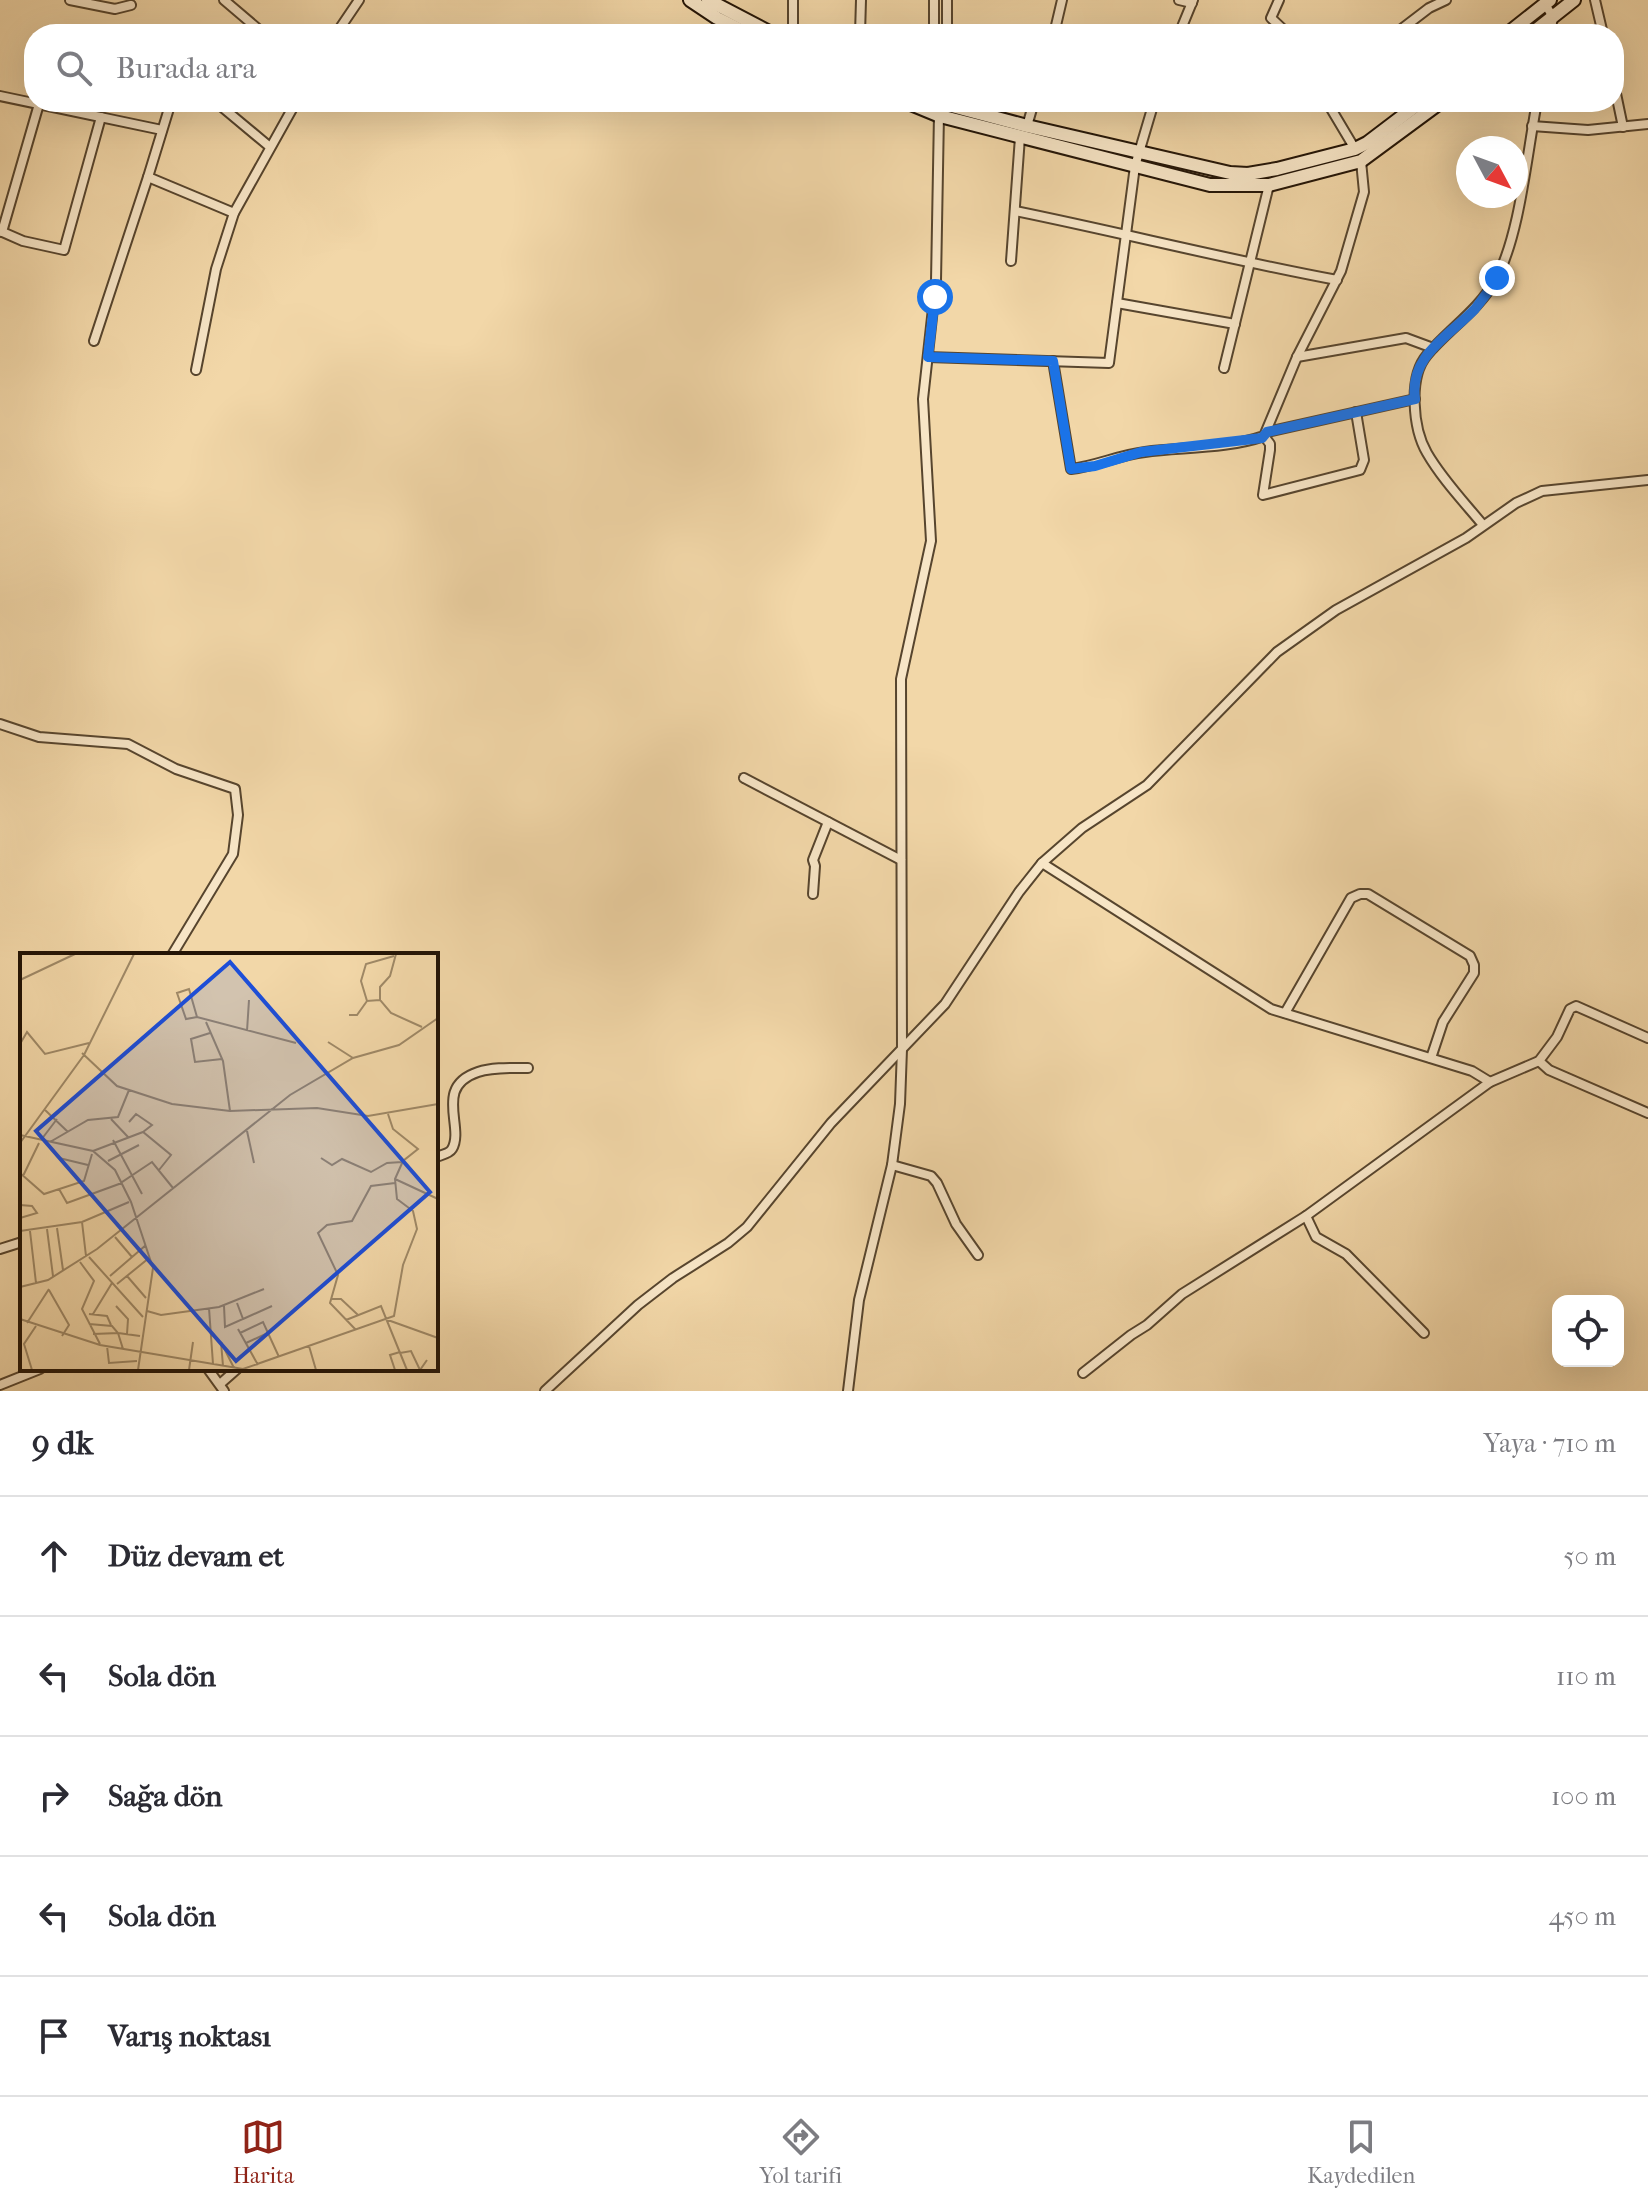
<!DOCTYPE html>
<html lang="tr">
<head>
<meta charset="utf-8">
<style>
  body { margin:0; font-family:"IM FELL French Canon",serif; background:#f2f2f3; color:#2b2b33 }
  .controls { position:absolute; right:24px; bottom:24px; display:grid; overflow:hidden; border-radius:16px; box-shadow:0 8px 32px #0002 }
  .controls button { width:72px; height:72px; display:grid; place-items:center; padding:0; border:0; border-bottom:2px solid #e1e1e2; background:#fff; color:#2b2b33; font:40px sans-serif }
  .compass { position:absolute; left:1456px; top:136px; width:72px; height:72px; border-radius:50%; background:#fff; box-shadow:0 8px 32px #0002; rotate:131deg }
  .stop { position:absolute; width:24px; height:24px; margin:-18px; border:6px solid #1a73e8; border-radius:50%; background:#fff }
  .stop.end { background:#1a73e8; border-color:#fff; box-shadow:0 2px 8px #0008 }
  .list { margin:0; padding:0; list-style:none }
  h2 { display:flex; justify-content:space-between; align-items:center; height:104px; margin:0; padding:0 32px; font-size:34px }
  h2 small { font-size:26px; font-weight:400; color:#7c7c81 }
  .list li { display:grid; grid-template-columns:52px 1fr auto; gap:24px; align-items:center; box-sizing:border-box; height:120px; padding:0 32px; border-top:2px solid #e1e1e2 }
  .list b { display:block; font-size:30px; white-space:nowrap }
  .list em { font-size:26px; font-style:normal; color:#7c7c81 }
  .icon { flex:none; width:44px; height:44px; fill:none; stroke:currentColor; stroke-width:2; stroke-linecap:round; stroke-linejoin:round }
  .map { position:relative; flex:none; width:1648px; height:1391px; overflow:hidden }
  .search { position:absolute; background:#fff; box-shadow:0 8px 32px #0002; left:24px; right:24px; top:24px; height:88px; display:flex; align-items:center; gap:20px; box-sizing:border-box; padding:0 28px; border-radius:32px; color:#7c7c81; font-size:30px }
  .sheet { height:704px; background:#fff }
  nav { display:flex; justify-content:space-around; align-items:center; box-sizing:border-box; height:112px; border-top:2px solid #e1e1e2; background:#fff; font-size:22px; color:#7c7c81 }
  nav a { display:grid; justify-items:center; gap:4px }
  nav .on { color:#8f2418 }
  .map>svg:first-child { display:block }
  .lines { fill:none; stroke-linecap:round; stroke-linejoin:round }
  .street-casing { stroke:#57452e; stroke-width:12 }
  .secondary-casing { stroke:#231406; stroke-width:16 }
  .street { stroke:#f7e5c6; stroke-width:8 }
  .secondary { stroke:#f7e5c6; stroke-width:12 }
  .route { stroke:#1a73e8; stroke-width:10 }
  .inset-road { fill:none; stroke:#9f8967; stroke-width:2 }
  .view { fill:#1d4ed8; fill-opacity:0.15; stroke:#1d4ed8; stroke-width:4 }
  .inset-edge { fill:none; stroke:#231406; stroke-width:4 }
</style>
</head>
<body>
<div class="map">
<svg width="1648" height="1391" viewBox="0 0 1648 1391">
  <rect width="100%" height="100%" fill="#f2d7a8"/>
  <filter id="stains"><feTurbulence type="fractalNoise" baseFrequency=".0025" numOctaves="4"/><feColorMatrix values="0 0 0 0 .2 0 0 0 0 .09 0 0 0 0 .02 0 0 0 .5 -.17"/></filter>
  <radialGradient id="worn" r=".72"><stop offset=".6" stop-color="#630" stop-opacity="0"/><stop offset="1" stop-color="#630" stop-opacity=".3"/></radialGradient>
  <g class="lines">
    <g class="street-casing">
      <g id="street">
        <polyline points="70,0 115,9 131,5"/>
        <polyline points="224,0 264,34"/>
        <polyline points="1179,0 1192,3"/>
        <polyline points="1279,0 1271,18 1288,34"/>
        <polyline points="1595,0 1603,34"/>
        <polyline points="1545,4 1553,17 1550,34"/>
        <polyline points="336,34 359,0"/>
        <polyline points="793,34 793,0"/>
        <polyline points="860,34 861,0"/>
        <polyline points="934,34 934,0"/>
        <polyline points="947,34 947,0"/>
        <polyline points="1054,34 1062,0"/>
        <polyline points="1179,34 1193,0"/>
        <polyline points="1395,34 1429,8 1446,0"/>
        <polyline points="1614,84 1623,127"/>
        <polyline points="0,96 162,130"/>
        <polyline points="171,102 148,177 234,213"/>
        <polyline points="216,102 270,147"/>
        <polyline points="1327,102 1355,149"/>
        <polyline points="1027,126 1034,102"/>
        <polyline points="1532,126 1588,130 1648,124"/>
        <path d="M 1015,211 C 1123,233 1229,260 1337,280"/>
        <polyline points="0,231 23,241 64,250 101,117"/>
        <polyline points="2,232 39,104"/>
        <polyline points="1011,261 1020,137"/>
        <polyline points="1117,303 1235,324"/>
        <polyline points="94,341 148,177"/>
        <polyline points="928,357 1109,363 1135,166 1154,102"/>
        <polyline points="1297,357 1406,338 1433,348"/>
        <path d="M 1053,361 L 1071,469 C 1096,466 1119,455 1145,452 C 1183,447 1227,449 1264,436 L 1297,357 L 1341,271 L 1364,192 L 1361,161"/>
        <polyline points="1224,368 1269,185"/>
        <polyline points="196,370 216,269 234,213 296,102"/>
        <polyline points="1267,432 1415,399"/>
        <polyline points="1264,436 1270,444 1270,450 1263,495 1360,470 1364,460 1356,412"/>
        <path d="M 1483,525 C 1464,502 1442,479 1427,453 C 1413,429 1408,377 1427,355 C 1449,329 1479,310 1496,279 C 1520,235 1527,153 1537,102"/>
        <polyline points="0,724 39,737 128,744 176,769 235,789 238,815 233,854 172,955"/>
        <polyline points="744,778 901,860"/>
        <polyline points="1042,863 1271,1009 1472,1071 1490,1082"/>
        <polyline points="813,894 815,866 813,860 828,822"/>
        <polyline points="1285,1013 1351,898 1360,894 1368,894 1470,956 1474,965 1474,973 1443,1022 1431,1058"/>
        <polyline points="1539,1061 1549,1070 1648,1113"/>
        <path d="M 436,1157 C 441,1155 449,1154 452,1149 C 465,1127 433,1087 478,1072 C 493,1067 512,1068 528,1068"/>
        <polyline points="892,1165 931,1176 937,1183 956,1224 978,1255"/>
        <polyline points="1306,1216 1316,1237 1346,1254 1424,1333"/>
        <polyline points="0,1249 22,1242"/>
        <polyline points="208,1369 224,1391"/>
        <polyline points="1083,1373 1131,1335 1147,1325 1182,1294 1306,1216 1490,1082 1539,1061 1557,1037 1570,1009 1576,1006 1648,1038"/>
        <polyline points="220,1384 237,1369"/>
        <polyline points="0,1385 40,1369"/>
        <polyline points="545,1391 638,1305 673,1278 728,1243 747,1227 831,1123 945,1004 1019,892 1042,863 1082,828 1147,785 1277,652 1336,610 1466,538 1516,503 1542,491 1648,480"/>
        <polyline points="848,1391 859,1300 892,1165 900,1104 902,1049 901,679 931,541 923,399 936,281 939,114"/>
      </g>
    </g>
    <g class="secondary-casing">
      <g id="secondary">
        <polyline points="690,0 717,18 749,34"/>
        <polyline points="708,0 773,34"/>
        <polyline points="1507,34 1550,0"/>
        <polyline points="1531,34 1574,0"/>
        <polyline points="906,102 940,116 1210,185 1269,185 1361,161 1441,102"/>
        <polyline points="937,102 1027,126 1230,173 1248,174 1277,169 1355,149 1367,143 1421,102"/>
      </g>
    </g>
    <use href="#street" class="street"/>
    <use href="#secondary" class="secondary"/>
  </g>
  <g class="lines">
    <path class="route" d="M 935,297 L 928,357 L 1053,361 L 1071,469 L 1095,466 L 1141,452 L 1262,438 L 1267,432 L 1415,399 C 1409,356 1449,336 1475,309 C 1483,299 1490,289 1497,278"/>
  </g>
  <g transform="translate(20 953)">
    <rect width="418" height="418" fill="#f2d7a8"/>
    <path class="inset-road" d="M 376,1 L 370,23 L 360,34 L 360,47 L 371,60 L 402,74M 0,27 L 55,1M 360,47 L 347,48 L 341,28 L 346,11 L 374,3M 329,62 L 337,62 L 347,48M 177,64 L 169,36 L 157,40 L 166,66 L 177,64 L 276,90M 186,69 L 203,108 L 210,158M 227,78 L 229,47M 190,80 L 171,86 L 175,109 L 202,106M 308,89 L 333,105M 0,91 L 7,79 L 25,101 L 69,90M 62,100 L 97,133 L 152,151 L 210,158 L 297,155 L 348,163 L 418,151M 24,156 L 48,179M 91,166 L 108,184M 109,169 L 116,161 L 132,172 L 123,179M 227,178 L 234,210M 0,182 L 73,198 L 95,217 L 111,249 L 133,315 L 118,417M 21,187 L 37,166M 93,187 L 122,241M 30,189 L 68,167 L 98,164 L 109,137M 0,190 L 64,102 L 114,1M 73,198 L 123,179 L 151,202 L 139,217M 39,205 L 68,212M 301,205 L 312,212 L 322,206 L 351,219 L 367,210 L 382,209M 88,208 L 119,192M 0,220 L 24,241 L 64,228 L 72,201M 3,223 L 19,190M 375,226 L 418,246M 39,236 L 47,250 L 99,231 L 132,209 L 153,235M 0,252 L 12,253 L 17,260 L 0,265M 62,269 L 66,303M 37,275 L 43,317M 27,276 L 33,323M 0,278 L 62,269 L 109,249M 10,278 L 16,330M 95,284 L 112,304M 69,304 L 123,364M 60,309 L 74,328 L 62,356 L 80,391M 90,323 L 126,292M 107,323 L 126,345M 97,331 L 129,305M 0,334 L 28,327 L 77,296 L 270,142 L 333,105 L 379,92 L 418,65M 29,337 L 49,372 L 42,383M 312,346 L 321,346 L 338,362M 96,353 L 108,366 L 107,381M 204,353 L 205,374 L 223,366 L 217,350M 189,355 L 193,411M 127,358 L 141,362 L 199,354 L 244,336M 69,361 L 87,363 L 91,372M 73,361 L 92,330M 0,366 L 80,392 L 223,416 L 374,363 L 383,312 L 397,276 L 393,258 L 377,246 L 375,226 L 383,208 L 398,196 L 373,176 L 368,161M 223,366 L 252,353M 365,366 L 418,385M 326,367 L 361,353 L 387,417M 7,370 L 29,336M 69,371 L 92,373 L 98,380 L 73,381M 218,376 L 238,412M 336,377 L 310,350 L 318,322 L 298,280 L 307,272 L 332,268 L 351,233 L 375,230M 220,380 L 243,369 L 259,404M 201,389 L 214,415M 201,389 L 203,413M 226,390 L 248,380M 87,393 L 89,410 L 117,408M 289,393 L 296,417M 103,396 L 98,380 L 120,383M 380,400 L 391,398 L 400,417 L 407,407M 12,417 L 4,391 L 16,373M 169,417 L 173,389M 375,417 L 370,402 L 380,399"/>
    <path class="view" d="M 210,9 L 410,239 L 216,408 L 16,178 Z"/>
    <rect width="418" height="418" class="inset-edge"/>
  </g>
  <rect width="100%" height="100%" filter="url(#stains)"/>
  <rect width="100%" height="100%" fill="url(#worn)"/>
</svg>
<div class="controls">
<button><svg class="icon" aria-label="locate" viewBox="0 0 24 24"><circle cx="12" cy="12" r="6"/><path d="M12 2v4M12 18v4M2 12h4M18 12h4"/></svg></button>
</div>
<svg class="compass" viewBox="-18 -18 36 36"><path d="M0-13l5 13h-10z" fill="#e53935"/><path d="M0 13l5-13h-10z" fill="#7c7c81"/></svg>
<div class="stop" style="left:935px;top:297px"></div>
<div class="stop end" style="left:1497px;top:278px"></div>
<div class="search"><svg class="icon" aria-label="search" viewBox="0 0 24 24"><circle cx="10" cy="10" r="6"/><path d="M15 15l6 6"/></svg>Burada ara</div>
</div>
<section class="sheet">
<h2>9 dk<small>Yaya · 710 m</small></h2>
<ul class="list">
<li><svg class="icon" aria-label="ahead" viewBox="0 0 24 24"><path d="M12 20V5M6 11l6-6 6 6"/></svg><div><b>Düz devam et</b></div><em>50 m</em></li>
<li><svg class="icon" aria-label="left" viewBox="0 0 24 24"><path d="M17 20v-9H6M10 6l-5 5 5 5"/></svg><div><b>Sola dön</b></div><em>110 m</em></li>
<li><svg class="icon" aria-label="right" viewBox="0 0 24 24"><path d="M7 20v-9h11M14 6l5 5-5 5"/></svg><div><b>Sağa dön</b></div><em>100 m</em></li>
<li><svg class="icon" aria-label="left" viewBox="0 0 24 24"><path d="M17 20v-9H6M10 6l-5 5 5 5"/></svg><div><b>Sola dön</b></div><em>450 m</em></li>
<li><svg class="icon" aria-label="arrive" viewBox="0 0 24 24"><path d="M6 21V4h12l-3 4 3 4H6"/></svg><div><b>Varış noktası</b></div></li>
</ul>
</section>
<nav>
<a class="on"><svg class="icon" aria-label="map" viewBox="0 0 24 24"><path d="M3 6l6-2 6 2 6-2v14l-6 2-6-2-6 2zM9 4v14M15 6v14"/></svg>Harita</a>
<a><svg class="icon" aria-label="directions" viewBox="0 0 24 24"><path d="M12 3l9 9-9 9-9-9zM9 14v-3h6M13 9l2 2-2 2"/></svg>Yol tarifi</a>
<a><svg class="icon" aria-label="saved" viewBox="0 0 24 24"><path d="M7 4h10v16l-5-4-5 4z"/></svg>Kaydedilen</a>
</nav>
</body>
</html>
